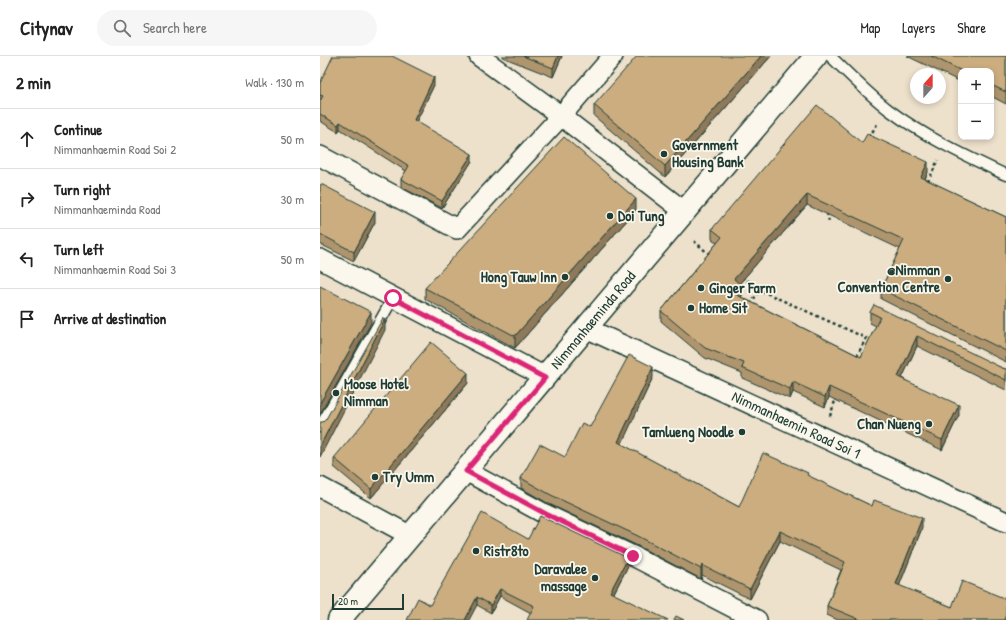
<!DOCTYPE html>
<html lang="en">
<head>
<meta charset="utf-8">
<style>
  body { margin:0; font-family:"Patrick Hand",sans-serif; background:#f6f6f6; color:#222 }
  .controls { position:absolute; right:12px; top:12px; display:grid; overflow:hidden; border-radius:8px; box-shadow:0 2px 6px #0003 }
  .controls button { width:36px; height:36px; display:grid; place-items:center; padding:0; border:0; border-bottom:1px solid #e0e0e0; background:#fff; color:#222; font:20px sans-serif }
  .compass { position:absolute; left:590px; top:12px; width:36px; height:36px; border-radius:50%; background:#fff; box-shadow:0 2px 6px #0003; rotate:21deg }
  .scale { position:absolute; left:12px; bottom:10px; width:72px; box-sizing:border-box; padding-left:4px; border:2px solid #1f3d34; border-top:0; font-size:11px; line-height:14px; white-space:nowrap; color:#1f3d34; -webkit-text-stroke:3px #fbf7ec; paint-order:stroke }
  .stop { position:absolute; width:12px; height:12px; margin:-9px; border:3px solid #db2777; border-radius:50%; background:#fff }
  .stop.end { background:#db2777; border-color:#fff; box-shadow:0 1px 4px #0008 }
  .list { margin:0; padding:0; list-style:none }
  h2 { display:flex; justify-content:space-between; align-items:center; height:52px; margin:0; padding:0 16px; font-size:17px }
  h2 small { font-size:13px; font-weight:400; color:#767676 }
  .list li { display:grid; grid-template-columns:26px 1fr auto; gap:12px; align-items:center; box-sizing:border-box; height:60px; padding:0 16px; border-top:1px solid #e0e0e0 }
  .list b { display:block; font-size:15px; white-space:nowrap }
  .list p { margin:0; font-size:13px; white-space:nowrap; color:#767676 }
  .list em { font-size:13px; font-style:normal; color:#767676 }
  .icon { flex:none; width:22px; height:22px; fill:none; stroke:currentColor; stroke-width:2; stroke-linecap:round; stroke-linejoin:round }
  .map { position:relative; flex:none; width:686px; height:564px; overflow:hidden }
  header { display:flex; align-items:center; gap:24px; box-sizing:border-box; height:56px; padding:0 20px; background:#fff; border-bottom:1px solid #e0e0e0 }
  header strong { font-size:19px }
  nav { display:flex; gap:22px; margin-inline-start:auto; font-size:14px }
  .search { width:280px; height:36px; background:#f6f6f6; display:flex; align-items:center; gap:10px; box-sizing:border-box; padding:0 14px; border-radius:22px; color:#767676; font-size:15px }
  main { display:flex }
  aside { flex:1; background:#fff }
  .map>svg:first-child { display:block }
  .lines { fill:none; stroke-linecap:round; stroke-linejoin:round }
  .service-casing { stroke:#1f3d34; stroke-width:13 }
  .minor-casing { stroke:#1f3d34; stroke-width:22 }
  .secondary-casing { stroke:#1f3d34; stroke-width:25 }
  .path { stroke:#1f3d34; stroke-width:2.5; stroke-dasharray:3 3; stroke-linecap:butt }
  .service { stroke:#fbf7ec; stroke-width:10 }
  .minor { stroke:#fbf7ec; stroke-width:19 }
  .secondary { stroke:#fbf7ec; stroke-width:22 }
  .wall { fill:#af956e; stroke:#1f3d34 }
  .shaded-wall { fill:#8e795a; stroke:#1f3d34 }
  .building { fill:#cbad80; stroke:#1f3d34 }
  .route { stroke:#db2777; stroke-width:5 }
  .poi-dot { fill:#1f3d34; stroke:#fbf7ec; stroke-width:1.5 }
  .labels { text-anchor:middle; stroke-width:3.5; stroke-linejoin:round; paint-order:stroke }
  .poi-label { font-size:15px; font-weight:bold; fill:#1f3d34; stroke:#fbf7ec; text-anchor:start }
  .street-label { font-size:15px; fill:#1f3d34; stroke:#fbf7ec }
</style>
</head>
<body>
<header>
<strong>Citynav</strong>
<div class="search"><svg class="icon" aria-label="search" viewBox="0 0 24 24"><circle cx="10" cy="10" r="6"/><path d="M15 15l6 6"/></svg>Search here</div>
<nav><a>Map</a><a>Layers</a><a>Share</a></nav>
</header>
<main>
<aside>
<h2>2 min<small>Walk · 130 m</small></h2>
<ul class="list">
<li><svg class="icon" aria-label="ahead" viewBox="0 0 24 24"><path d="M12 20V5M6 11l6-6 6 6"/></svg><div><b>Continue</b><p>Nimmanhaemin Road Soi 2</p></div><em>50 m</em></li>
<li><svg class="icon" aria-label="right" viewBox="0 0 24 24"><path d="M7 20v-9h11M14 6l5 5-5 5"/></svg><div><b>Turn right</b><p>Nimmanhaeminda Road</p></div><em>30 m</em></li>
<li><svg class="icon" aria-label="left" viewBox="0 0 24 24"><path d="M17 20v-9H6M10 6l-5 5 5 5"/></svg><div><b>Turn left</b><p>Nimmanhaemin Road Soi 3</p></div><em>50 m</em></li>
<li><svg class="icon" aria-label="arrive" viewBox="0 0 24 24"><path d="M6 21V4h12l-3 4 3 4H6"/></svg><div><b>Arrive at destination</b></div></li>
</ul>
</aside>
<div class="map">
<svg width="686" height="564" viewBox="0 0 686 564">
  <rect width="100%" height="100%" fill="#ede1cc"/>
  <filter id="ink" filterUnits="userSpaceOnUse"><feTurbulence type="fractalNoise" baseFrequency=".025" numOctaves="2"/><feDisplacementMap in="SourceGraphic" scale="8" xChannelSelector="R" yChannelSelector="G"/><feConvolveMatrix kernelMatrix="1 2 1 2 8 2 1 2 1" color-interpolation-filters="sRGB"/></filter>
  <g filter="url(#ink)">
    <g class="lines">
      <g class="service-casing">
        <g id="service">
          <path d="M 510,0 C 529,18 548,38 569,54 C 605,81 646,100 686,119"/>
          <polyline points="0,371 73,242"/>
        </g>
      </g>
      <g class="minor-casing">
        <g id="minor">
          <polyline points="159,0 241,60 365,156"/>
          <polyline points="0,100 137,173 241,60 293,0"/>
          <polyline points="0,203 225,321"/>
          <polyline points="266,272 686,466"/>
          <polyline points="146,415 225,458 313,500 437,564"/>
          <polyline points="0,431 91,480"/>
        </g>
      </g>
      <g class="secondary-casing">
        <polyline id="secondary" points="19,564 496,0"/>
      </g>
      <g class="path">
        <polyline points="549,81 558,67"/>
        <polyline points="608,126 618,104"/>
        <polyline points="507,157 509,166"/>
        <polyline points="374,185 390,199"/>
        <polyline points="422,221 444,236 546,282 536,302"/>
        <polyline points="430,248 441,233"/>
        <polyline points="510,360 516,342"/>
      </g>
      <use href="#service" class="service"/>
      <use href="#minor" class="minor"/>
      <use href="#secondary" class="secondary"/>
    </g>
    <g class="wall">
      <polygon points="182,0 242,0 233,21 182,1"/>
      <polygon points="451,0 345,121 274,60 274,49"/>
      <polygon points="587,0 686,0 686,48 671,40 671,15 641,15 641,26"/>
      <polygon points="0,27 114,29 96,66 152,105 122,152 81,131 81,123 86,115 20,73 18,76 0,65"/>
      <polygon points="542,87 608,116 605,123 686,161 686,306 561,243 561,233 580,193 487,149 419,228 422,240 421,241 541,301 556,270 550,267 550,256 682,312 686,313 686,334 597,290 582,322 639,359 622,394 509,341 505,351 473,336 470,343 422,322 422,317 385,302 341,265 341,255 397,187 392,183 392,173"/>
      <polygon points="0,130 55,166 34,205 0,188"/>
      <polygon points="316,154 195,292 105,243 105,232"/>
      <polygon points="333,321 301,388 419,451 488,420 552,450 602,472 579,530 632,551 686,564 518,564 507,559 507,550 521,514 460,485 430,543 382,519 381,523 318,490 231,449 201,432 201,422 245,401 270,371"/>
      <polygon points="148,327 51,442 14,411 14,402"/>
      <polygon points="208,483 308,510 294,537 211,557 180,540 171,557 157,549 110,549"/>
    </g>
    <g class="shaded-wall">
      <polygon points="238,0 242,0 233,21 233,12"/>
      <polygon points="441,0 451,0 345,121 345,110"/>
      <polygon points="114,21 114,29 94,71 94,64"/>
      <polygon points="20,66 20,73 18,76 18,69"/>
      <polygon points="152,98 152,105 122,152 122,145"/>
      <polygon points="608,106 608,116 601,131 601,121"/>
      <polygon points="487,139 487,149 414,234 414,223"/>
      <polygon points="316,143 316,154 195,292 195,280"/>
      <polygon points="55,156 55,166 34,205 34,196"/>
      <polygon points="422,230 422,240 415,249 415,238"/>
      <polygon points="51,256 51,267 0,358 0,347"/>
      <polygon points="65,263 65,274 0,401 0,390"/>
      <polygon points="597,280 597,290 578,331 578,321"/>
      <polygon points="333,311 333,321 298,396 298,386"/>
      <polygon points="148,317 148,327 51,442 51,433"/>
      <polygon points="473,326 473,336 470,343 470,333"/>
      <polygon points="509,331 509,341 505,351 505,341"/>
      <polygon points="639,349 639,359 622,394 622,384"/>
      <polygon points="602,462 602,472 576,538 576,528"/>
      <polygon points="460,475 460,485 430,543 430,533"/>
      <polygon points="308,502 308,510 290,544 290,536"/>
      <polygon points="382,509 382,519 381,523 381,513"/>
      <polygon points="180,533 180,540 171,557 171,549"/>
      <polygon points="157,541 157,549 149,564 145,564"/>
    </g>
    <g class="building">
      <polygon points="13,0 72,0 114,21 94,64 152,98 122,145 81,123 89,110 20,66 18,69 0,58 0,45 3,40 0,39 0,27"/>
      <polygon points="203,0 238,0 233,12"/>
      <polygon points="317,0 441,0 345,110 274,49"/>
      <polygon points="611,0 686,0 686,36 671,29 671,15 642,15"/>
      <polygon points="497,49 542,87 547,78 608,106 601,121 686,161 686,295 561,233 584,184 487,139 414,223 422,230 415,238 541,301 560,261 550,256 554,249 682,312 686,313 686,324 597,280 578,321 639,349 622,384 509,331 505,341 473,326 470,333 422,312 424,307 385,292 341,255 402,181 392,173"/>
      <polygon points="244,81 316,143 195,280 105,232"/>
      <polygon points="1,128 55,156 34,196 0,178 0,130"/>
      <polygon points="0,230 51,256 0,347"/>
      <polygon points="63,262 65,263 0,390 0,366 3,366 6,363"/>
      <polygon points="111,286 148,317 51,433 14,402"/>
      <polygon points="309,299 333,311 298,386 419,451 443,397 488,417 487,419 552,450 554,444 602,462 576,528 632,551 642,525 686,543 686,558 684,564 541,564 507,550 525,506 460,475 430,533 382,509 381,513 318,480 231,439 201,422 220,388 245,401 262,367 270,371"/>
      <polygon points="162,457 208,483 220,460 308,502 290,536 348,564 207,564 214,550 180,533 171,549 157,541 145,564 87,564 98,542 110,549"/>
      <polygon points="356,560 364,564 354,564"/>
    </g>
  </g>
  <g class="lines" filter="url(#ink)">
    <polyline class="route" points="73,242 225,322 146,415 226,458 313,500"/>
  </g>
  <g class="poi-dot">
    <circle cx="344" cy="98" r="4"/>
    <circle cx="290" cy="160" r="4"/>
    <circle cx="245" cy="221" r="4"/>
    <circle cx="628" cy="223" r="4"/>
    <circle cx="381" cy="232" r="4"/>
    <circle cx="371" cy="252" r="4"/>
    <circle cx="16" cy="337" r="4"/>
    <circle cx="609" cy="368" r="4"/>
    <circle cx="422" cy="376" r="4"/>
    <circle cx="55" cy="421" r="4"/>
    <circle cx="156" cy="495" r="4"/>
    <circle cx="275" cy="522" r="4"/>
  </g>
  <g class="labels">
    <g class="poi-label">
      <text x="352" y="94">Government<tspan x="352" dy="17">Housing Bank</tspan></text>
      <text x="298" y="165">Doi Tung</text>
      <text x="620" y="219" text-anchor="end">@Nimman<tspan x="620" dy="17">Convention Centre</tspan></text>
      <text x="237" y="226" text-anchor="end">Hong Tauw Inn</text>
      <text x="389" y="237">Ginger Farm</text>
      <text x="379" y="257">Home Sit</text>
      <text x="24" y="333">Moose Hotel<tspan x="24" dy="17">Nimman</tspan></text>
      <text x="601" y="373" text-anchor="end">Chan Nueng</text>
      <text x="414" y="381" text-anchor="end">Tamlueng Noodle</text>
      <text x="63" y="426">Try Umm</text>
      <text x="164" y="500">Ristr8to</text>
      <text x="267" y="518" text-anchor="end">Daravalee<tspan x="267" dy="17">massage</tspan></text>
    </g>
    <g class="street-label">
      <text transform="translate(273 264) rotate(-50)" y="5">Nimmanhaeminda Road</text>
      <text transform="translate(476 369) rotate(25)" y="5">Nimmanhaemin Road Soi 1</text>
    </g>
  </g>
</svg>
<div class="controls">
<button>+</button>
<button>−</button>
</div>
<svg class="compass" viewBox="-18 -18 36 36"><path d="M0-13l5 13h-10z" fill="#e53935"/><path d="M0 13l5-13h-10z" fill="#767676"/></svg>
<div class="scale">20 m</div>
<div class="stop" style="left:73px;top:242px"></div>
<div class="stop end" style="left:313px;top:500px"></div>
</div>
</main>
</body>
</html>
